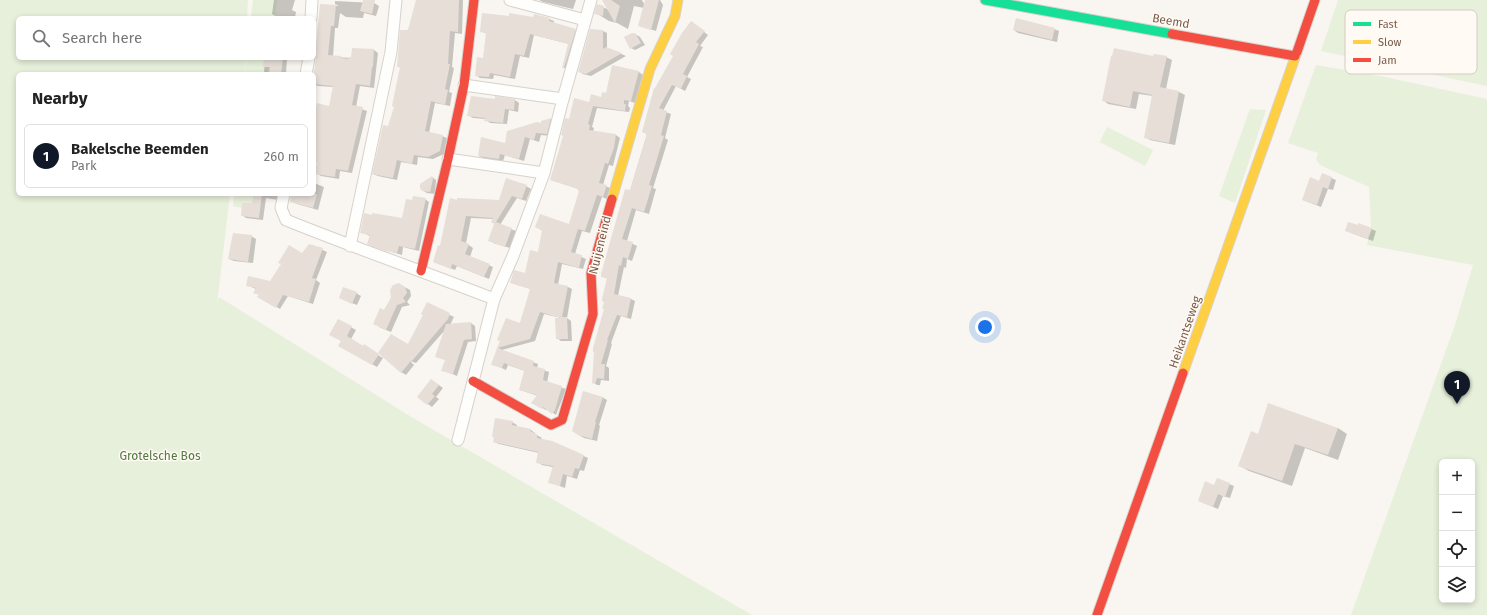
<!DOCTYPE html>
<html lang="en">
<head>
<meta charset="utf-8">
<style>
  body { margin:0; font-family:"Fira Sans",sans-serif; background:#f6f6f6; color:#222 }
  .controls { position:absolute; right:12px; bottom:12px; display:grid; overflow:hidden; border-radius:6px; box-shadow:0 2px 6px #0003 }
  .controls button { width:36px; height:36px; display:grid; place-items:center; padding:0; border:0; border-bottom:1px solid #e0e0e0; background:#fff; color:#222; font:20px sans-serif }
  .you { position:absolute; left:985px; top:327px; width:14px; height:14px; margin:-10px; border:3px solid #fff; border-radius:50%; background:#1a73e8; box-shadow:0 0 0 6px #1a73e833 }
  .badge { display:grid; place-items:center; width:26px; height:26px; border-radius:50%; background:#111827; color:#fff; font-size:13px; font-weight:700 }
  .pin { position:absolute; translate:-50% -33px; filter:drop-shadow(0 1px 2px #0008) }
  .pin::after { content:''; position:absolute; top:21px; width:14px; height:12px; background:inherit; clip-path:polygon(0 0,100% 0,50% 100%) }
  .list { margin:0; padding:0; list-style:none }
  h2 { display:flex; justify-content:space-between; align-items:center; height:52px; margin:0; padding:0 16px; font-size:17px }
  h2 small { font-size:13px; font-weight:400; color:#767676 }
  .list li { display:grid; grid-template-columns:26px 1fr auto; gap:12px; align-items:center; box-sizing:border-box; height:64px; margin:0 8px 8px; padding:0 8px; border:1px solid #e0e0e0; border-radius:6px }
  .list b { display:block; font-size:15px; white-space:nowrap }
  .list p { margin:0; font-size:13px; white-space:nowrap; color:#767676 }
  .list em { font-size:13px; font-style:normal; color:#767676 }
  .icon { flex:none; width:22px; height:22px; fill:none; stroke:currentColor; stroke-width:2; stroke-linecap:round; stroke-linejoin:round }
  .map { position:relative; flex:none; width:1487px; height:615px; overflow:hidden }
  .search { position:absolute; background:#fff; box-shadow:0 2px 6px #0003; left:16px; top:16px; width:300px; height:44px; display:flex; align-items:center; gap:10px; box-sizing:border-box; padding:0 14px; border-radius:6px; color:#767676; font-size:15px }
  .panel { position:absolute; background:#fff; box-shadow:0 2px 6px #0003; left:16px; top:72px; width:300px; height:124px; border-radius:6px }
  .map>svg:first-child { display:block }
  .green { fill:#e7f0db; fill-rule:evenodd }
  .shadow { fill:#0003 }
  .building { fill:#e6ded7 }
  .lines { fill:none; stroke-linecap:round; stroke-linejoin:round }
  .street-casing { stroke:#d7d1cb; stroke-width:13 }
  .fast-casing { stroke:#d9d2cb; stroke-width:11 }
  .slow-casing { stroke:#d9d2cb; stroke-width:11 }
  .jam-casing { stroke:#d9d2cb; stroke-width:11 }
  .street { stroke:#fefefd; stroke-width:11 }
  .fast { stroke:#16e098; stroke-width:9 }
  .slow { stroke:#ffcf43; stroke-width:9 }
  .jam { stroke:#f24e42; stroke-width:9 }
  .labels { text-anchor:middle; stroke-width:3; stroke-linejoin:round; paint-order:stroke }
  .street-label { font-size:12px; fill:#7a5c4d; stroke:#fffaf3 }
  .park-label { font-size:12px; fill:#537a41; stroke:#fffaf3 }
  .key { fill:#fffaf3; stroke:#d7cbc1; stroke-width:1 }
  .key-label { font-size:11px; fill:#7a5c4d }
</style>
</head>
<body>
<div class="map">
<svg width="1487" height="615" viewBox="0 0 1487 615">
  <rect width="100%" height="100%" fill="#f9f5f0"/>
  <g class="green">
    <polygon points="0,0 248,0 247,18 18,18 18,58 246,58 245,73 247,58 270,58 267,74 18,74 18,194 230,194 217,304 219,297 413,418 752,615 0,615"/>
    <polygon points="253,0 277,0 275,18 251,18"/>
    <polygon points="1338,0 1487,0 1487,86 1321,51"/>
    <path d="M 1316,65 L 1385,77 L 1487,99 L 1487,615 L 1351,615 L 1455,325 L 1473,265 L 1367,245 L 1371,225 L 1369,187 L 1320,165 L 1316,159 L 1318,153 L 1288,143 ZM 1442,462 L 1472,462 L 1472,600 L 1442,600 Z"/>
    <polygon points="1250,109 1266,110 1235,203 1219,196"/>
    <polygon points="1107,127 1153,150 1145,166 1100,142"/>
    <polygon points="234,194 257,194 253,211 233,206"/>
  </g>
  <g class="shadow">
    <polygon points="274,0 295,0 292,10 296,12 295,18 277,18 277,17 272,14"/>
    <polygon points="417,0 463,0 462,34 455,33 452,67 454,68 449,92 452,93 450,106 435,103 429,133 442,136 447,138 444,154 433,159 418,157 417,165 401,162 397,180 378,176 373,174 395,107 401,68 398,66"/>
    <polygon points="539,0 576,0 573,9 543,2"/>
    <polygon points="603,0 642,0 645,6 646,0 660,0 663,5 656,31 640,26 644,8 634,6 628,29 617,23 609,21 596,13 603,7 609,10"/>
    <polygon points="335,1 374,3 379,6 376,16 364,13 363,18 346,17 340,13 338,28 335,28 333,57 352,58 353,49 374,50 378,53 374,88 360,86 356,107 367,111 352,173 340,171 339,179 321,176 316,173 318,162 314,161 314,125 330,107 334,87 318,86 314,84 321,5 339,6 335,4"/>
    <polygon points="534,18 549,19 554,21 553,24 580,32 567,70 563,67 569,44 534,35 529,58 520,56 515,79 494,75 493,79 480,78 476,75 484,59 487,34 481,31"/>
    <polygon points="695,25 708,35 700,46 703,47 687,77 691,79 685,91 676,86 663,111 671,114 665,138 668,140 653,188 656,189 649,214 636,210 627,241 637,246 632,261 627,259 626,268 624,267 618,296 631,299 635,301 631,319 621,316 611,343 612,344 606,366 609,368 609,381 601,380 600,385 597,385 593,382 605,309 608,279 602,276 630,191 647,134 643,132"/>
    <polygon points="1054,29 1059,31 1057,42 1018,33 1014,30"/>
    <polygon points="603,31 607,33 607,48 626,56 591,76 583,74 579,71"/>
    <polygon points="635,34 640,37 645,45 635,50 631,48"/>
    <polygon points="1166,57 1172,60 1166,89 1179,92 1185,95 1175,145 1150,140 1145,137 1153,96 1139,94 1136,109 1108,104 1103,100"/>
    <polygon points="265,58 287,58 286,74 264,74"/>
    <polygon points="613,66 639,72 643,75 635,103 629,101 628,106 630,108 629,112 597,108 592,127 594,128 593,132 616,135 620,138 613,166 609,165 603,185 610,188 607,199 602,197 590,233 582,231 575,254 586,259 583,269 562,264 558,285 568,287 572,289 567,318 571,321 572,341 561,341 557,338 561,318 544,314 535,341 502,350 498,348 501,341 520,324 531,289 512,283 526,275 538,253 543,231 536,227 569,225 580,191 579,189 551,180 570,120 590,103 601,98 607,94"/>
    <polygon points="496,98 515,100 519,103 518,112 509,110 507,124 490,123 485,119 473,118 468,115 496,100"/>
    <polygon points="551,119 555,121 551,136 541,135 539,142 530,139 524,161 505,155 503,161 483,158 479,156 506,144 542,124 542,122"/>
    <polygon points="1322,174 1336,180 1333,190 1328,189 1321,207 1303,200 1320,182"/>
    <polygon points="432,177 436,180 435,194 427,193 422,190"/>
    <polygon points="314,183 324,187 318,210 297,204 293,202 294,194 314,194"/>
    <polygon points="526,186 531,189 526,201 517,198 500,225 516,231 510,248 493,243 495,224 493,219 471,218 466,243 473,248 470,257 493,267 489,279 457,266 455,270 434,262 458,201 499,201"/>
    <polygon points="255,194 279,194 278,200 266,198 263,220 246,218 242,215 253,204"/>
    <polygon points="425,199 429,202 419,251 403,247 402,255 372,246 370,236 361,232 403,220"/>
    <polygon points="1359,224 1376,231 1373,241 1351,233"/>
    <polygon points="251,236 256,239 253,263 234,261 229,259"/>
    <polygon points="312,245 327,252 316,280 320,283 313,304 288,296 280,309 259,296 260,295 256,289 247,285 270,283"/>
    <polygon points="399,284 410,290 411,296 407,302 410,305 402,307 391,332 379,327 384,311"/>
    <polygon points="356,293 361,296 357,305 344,300"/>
    <polygon points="427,304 454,317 450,325 471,323 475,326 476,341 468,342 457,376 443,370 446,360 436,356 445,330 416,363 410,361 414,365 406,375 401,372 408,345 424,315"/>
    <polygon points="338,320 356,330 351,339 383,358 377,367 340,345 342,341"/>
    <polygon points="498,349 538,364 537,368 549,372 547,383 566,389 556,415 547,409 546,410 533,403 538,396 520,390 525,371 508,365 506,370 493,364"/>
    <polygon points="436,383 443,388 436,397 439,399 432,407 418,397"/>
    <polygon points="602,397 607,400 599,425 600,426 597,441 584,438 579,435"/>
    <polygon points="512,422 517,425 516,427 531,430 535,433 535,434 542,438 541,439 552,442 588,458 584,471 580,470 577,479 567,476 565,488 549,482 553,467 542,465 538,462 539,453 499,444 494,442 495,438 493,436"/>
    <polygon points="1338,428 1347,434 1338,460 1305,448 1292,486 1249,471 1240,466 1258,435"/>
    <polygon points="1229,484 1234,486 1230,498 1223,496 1218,509 1199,501 1215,486"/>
  </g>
  <g class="building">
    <polygon points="363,0 375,0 372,14 360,11"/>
    <polygon points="416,0 459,0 458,32 450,31 448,64 450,64 445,89 448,90 445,105 431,101 425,131 443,135 440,151 428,157 414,155 412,164 397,160 393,178 372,174 383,125 388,126 394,107 392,106 400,67 397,67 400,30 408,30"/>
    <polygon points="602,0 611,0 620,6 615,23"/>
    <polygon points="645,0 659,0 651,30 638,26"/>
    <polygon points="320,4 336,5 334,26 331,26 328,55 341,56 341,58 348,59 349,57 351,57 352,48 374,49 373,67 372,67 370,86 356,84 352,105 363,107 348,171 336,169 335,177 315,174 317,161 314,160 314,119 317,103 329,106 333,86 314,84 314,71 316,59 315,55"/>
    <polygon points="597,4 604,6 603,16 594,14"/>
    <polygon points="482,13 509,16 509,13 533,17 534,14 550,18 549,21 576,29 564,68 562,68 568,44 530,34 524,56 515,54 510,77 490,73 489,77 475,76 477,57 483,58 486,33 480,32"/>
    <polygon points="1016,18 1055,28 1052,40 1013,30"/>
    <polygon points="691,21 705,31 696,42 699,44 683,74 687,76 681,89 672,85 659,108 667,111 661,135 664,136 649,185 652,186 644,212 632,208 622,239 633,242 628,259 623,257 621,266 619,265 614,294 631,298 627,317 617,315 607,340 608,340 601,364 605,364 604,379 597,378 595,384 592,383 594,352 593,352 593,348 604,309 602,309 604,302 602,301 602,299 607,278 601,277 601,274 625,189 630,190 647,134 642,132 654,88 655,88 673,56 670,54 682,33"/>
    <polygon points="590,29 603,30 603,49 606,47 622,53 586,74 578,72"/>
    <polygon points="632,33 635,33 641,43 630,49 624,37"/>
    <polygon points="1114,48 1153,56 1154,54 1167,56 1160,87 1179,91 1169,143 1144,138 1152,95 1133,91 1130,107 1102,101 1111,56 1112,56"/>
    <polygon points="264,58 283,58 281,74 269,74 270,67 263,67"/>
    <polygon points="612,65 639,71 631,101 624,100 624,104 626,104 625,111 593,106 588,124 590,125 589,130 616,134 614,148 608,164 605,163 599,183 607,185 603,197 597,195 585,231 578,229 571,252 582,255 579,268 558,262 554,283 568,286 562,317 567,317 568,339 556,339 555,318 560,318 540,312 530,339 497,348 500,341 497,340 506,318 520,323 530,289 510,283 514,270 525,273 530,250 538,252 542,230 535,227 540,214 569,224 579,191 578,191 578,189 550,180 563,136 561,135 565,118 569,119 574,98 589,102 591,94 601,97 602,92 606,93"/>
    <polygon points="471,96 495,99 495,96 515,99 514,110 505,109 503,123 484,121 485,118 467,116"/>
    <polygon points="551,118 547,134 536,133 534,140 525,137 519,159 500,154 499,159 478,156 481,137 505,143 507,131 537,122 541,123 541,121"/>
    <polygon points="1322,173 1332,177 1328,189 1323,187 1317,205 1302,200 1310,177 1319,181"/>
    <polygon points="432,176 433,179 430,192 422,191 420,188 420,184"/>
    <polygon points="506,178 527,185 522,199 512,196 496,222 512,228 505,247 488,241 494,224 491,222 493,218 466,216 461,241 469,244 465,254 490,264 484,277 452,264 451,269 433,262 438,245 440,246 450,198 457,200 457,198 499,200"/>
    <polygon points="254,194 262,194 259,218 241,216 242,203 252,203"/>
    <polygon points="291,194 317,194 313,208 290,202"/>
    <polygon points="413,196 426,198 415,249 399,246 397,253 385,251 367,244 370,235 360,233 364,213 372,215 372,213 402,218 406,199 412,200"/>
    <polygon points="1348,222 1358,225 1358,223 1372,228 1368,239 1345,231"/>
    <polygon points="233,233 252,235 248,262 228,259"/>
    <polygon points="309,244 323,248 312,278 316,279 309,302 283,295 276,308 257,297 259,295 253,293 256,288 246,286 248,276 270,281 281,264 278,263 289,245 302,253"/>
    <polygon points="399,283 405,287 407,293 403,298 406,302 397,305 386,330 373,324 380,308 384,310 391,298 390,290 393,285"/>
    <polygon points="343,287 357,292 352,304 339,298"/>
    <polygon points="427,302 450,313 448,319 411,362 409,361 410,362 401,373 378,353 391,334 408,344 423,315 421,314"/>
    <polygon points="338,319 352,326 347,336 363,346 364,344 379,354 372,365 338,346 341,341 329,335"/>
    <polygon points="471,322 472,339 464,340 453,374 441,371 445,360 435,357 446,324"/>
    <polygon points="497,348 534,361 533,366 545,369 543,380 562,386 555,410 552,414 543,407 542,409 531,403 537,395 519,390 524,371 504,363 502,368 491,365"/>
    <polygon points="431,379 439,385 432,394 435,396 427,405 417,397"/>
    <polygon points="583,391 603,397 595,422 596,422 592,439 578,435 572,431"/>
    <polygon points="1268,403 1338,428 1328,455 1295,444 1282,481 1238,466 1251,431 1258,434"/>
    <polygon points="495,418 513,421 512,425 531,429 530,431 537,434 537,438 552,441 584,455 579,469 575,468 572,477 563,474 560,486 548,483 553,466 536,463 538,452 493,442 494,437 492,437"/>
    <polygon points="1217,478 1230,483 1225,497 1218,494 1213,507 1198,501 1205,481 1214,485"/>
  </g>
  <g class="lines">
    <g class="street-casing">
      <g id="street">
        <polyline points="510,0 585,20"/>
        <polyline points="311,18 312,0"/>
        <polyline points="306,74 309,58"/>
        <polyline points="464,85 563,99"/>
        <polyline points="448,159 544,173"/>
        <path d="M 284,194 L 281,208 L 286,220 C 355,248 425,272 494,299"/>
        <polyline points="350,246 391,52 396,0"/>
        <polyline points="458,440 494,299 513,256 544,173 563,99 591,0"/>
      </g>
    </g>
    <g class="fast-casing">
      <polyline id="fast" points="985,0 1172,34"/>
    </g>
    <g class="slow-casing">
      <g id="slow">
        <polyline points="612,199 650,69 675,16 678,0"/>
        <polyline points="1183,373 1297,52"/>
      </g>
    </g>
    <g class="jam-casing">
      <g id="jam">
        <polyline points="1172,34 1295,56"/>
        <polyline points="1297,52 1315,0"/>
        <polyline points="421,271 448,159 464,85 474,0"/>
        <polyline points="473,381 551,425 562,420 593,314 591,273 612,199"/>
        <polyline points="1097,615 1183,373"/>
      </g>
    </g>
    <use href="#street" class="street"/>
    <use href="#fast" class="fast"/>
    <use href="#slow" class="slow"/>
    <use href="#jam" class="jam"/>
  </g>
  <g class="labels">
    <g class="street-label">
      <text transform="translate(1171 21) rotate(10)" y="4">Beemd</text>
      <text transform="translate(600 245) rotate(-76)" y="4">Nuijeneind</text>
      <text transform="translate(1185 332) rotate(-71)" y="4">Heikantseweg</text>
    </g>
    <g class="park-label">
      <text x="160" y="460">Grotelsche Bos</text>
    </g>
  </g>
  <rect x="1345" y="10" width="132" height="64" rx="6" class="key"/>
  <rect x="1353" y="22" width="18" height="4" fill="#16e098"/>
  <rect x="1353" y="40" width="18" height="4" fill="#ffcf43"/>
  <rect x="1353" y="58" width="18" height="4" fill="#f24e42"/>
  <g class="key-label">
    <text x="1378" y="28">Fast</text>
    <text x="1378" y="46">Slow</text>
    <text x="1378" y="64">Jam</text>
  </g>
</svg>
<div class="controls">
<button>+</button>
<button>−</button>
<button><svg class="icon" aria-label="locate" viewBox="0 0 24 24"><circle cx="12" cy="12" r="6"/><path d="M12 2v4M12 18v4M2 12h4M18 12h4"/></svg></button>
<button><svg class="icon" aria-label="layers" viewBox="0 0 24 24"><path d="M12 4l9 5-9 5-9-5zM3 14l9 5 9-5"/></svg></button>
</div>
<div class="you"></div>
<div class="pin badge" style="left:1457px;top:404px">1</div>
<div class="search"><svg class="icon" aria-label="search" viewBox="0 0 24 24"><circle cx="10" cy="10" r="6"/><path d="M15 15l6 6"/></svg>Search here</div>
<section class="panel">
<h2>Nearby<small></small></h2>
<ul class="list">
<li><span class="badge">1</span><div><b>Bakelsche Beemden</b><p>Park</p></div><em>260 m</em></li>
</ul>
</section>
</div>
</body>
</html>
